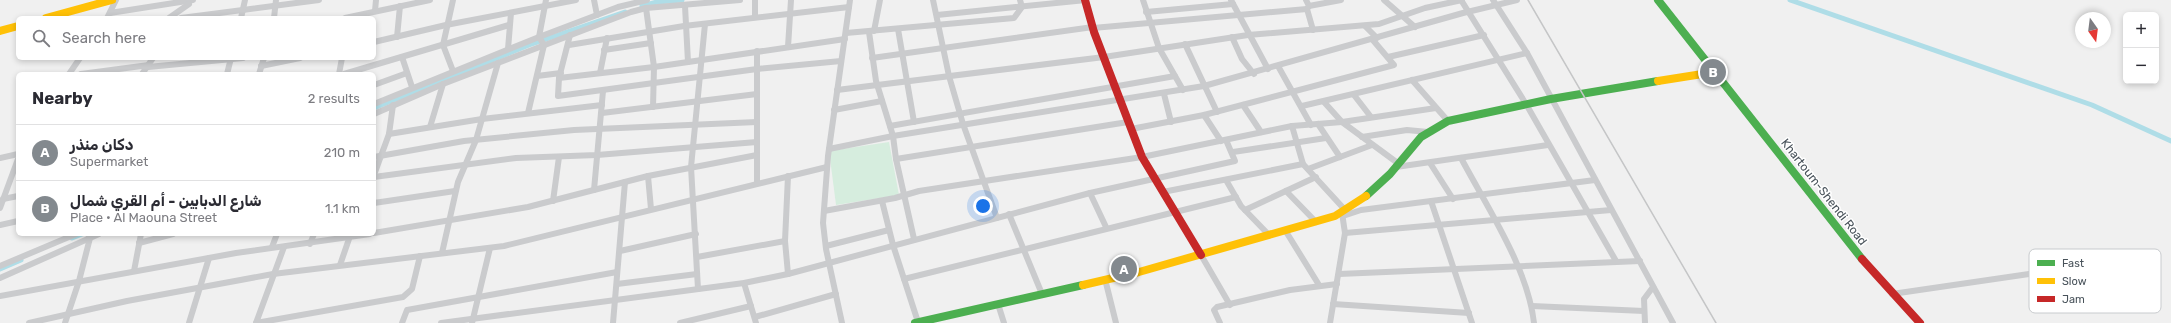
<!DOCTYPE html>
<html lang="en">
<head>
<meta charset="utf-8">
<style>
  body { margin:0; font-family:Rubik,Cairo,sans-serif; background:#f7f7f7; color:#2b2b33 }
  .controls { position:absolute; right:12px; top:12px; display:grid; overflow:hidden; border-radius:6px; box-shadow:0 2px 6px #0003 }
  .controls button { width:36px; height:36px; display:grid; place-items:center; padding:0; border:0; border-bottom:1px solid #e1e1e2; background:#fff; color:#2b2b33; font:20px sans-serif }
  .compass { position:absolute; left:2075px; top:12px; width:36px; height:36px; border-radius:50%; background:#fff; box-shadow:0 2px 6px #0003; rotate:166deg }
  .you { position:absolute; left:983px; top:206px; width:14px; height:14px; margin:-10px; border:3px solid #fff; border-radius:50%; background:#1a73e8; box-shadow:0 0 0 6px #1a73e833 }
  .badge { display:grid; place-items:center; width:26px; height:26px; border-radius:50%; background:#83898e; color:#fff; font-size:13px; font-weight:700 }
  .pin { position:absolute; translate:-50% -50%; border:2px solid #fff; box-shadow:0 1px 4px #0006 }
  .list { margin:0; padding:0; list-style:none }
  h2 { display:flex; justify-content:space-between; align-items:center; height:52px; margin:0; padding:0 16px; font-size:17px }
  h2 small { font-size:13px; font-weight:400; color:#7c7c81 }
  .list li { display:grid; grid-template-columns:26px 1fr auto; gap:12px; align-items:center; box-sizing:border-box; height:56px; padding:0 16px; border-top:1px solid #e1e1e2 }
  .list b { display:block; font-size:15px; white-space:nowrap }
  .list p { margin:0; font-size:13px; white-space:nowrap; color:#7c7c81 }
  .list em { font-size:13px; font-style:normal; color:#7c7c81 }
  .icon { flex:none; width:22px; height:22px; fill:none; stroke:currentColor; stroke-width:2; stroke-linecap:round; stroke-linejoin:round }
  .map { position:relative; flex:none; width:2171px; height:323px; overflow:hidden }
  .search { position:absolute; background:#fff; box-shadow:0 2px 6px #0003; left:16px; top:16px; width:360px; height:44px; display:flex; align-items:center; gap:10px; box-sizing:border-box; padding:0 14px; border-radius:6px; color:#7c7c81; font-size:15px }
  .panel { position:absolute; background:#fff; box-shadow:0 2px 6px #0003; left:16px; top:72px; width:360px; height:164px; border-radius:6px }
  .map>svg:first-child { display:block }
  .green { fill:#d6edde }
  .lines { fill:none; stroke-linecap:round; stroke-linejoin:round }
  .canal { stroke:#afdde7; stroke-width:5 }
  .street { stroke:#cacbcd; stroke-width:6 }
  .fast { stroke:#4caf50; stroke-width:8 }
  .slow { stroke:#ffc107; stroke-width:8 }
  .jam { stroke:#c62828; stroke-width:8 }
  .rail { stroke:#c5c6c7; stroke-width:1.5 }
  .labels { text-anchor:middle; stroke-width:3; stroke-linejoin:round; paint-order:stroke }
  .street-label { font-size:12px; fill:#48525a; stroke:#fff }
  .key { fill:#fff; stroke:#c8cbce; stroke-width:1 }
  .key-label { font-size:11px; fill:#48525a }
</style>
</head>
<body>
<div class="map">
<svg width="2171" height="323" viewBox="0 0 2171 323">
  <rect width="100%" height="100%" fill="#f0f0f0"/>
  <polygon class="green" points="889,142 899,195 836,205 829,151"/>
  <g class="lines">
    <g class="canal">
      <polyline points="1790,0 2092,105 2171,141"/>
      <polyline points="642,6 657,2 682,0"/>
      <polyline points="374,108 529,45 625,12"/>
      <polyline points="72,238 82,234"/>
      <polyline points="0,269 21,260"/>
    </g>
    <g class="street">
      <polyline points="453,0 443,45 453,71"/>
      <polyline points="594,0 597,15"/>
      <polyline points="755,0 755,17"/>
      <polyline points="933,0 949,76 963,124 997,218"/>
      <polyline points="1143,0 1159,48 1183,90"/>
      <polyline points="1231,0 1268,69"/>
      <polyline points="1306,0 1309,6 1307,9 1313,30"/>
      <polyline points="1384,0 1415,27"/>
      <polyline points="1461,0 1526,104 1616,261"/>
      <polyline points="1493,0 1527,53 1673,323"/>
      <polyline points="685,6 688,62"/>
      <polyline points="1309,6 1341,0"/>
      <polyline points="646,8 654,67 653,107"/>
      <polyline points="375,11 376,0"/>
      <polyline points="1146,12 1233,4"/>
      <polyline points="110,13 193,0"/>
      <polyline points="937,15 1086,0"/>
      <polyline points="107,18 116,0"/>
      <polyline points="169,18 189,4"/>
      <polyline points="181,18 319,0"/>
      <polyline points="241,18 245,0"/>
      <polyline points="274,18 276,0"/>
      <polyline points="345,18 430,0"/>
      <polyline points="1365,26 1377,38"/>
      <polyline points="1093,28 1307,9"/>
      <polyline points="898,29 914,122"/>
      <polyline points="874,31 880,0"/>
      <polyline points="869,32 876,81 893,136 896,159 914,239"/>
      <polyline points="846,33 1014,18 1022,7 1020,0"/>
      <polyline points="570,35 559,78 558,96 757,69 841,61"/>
      <polyline points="397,37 400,6"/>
      <polyline points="1232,37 1242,59 1254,74"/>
      <polyline points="374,42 446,25 576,0"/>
      <polyline points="1185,44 1217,112"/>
      <polyline points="569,45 684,26 849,7"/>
      <polyline points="788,47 791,0"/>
      <polyline points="508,49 511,13"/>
      <polyline points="604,50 651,43"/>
      <polyline points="757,51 757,183"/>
      <polyline points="402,57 412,87"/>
      <polyline points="1388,57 1484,35"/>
      <polyline points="872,58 1093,27"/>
      <polyline points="261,66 300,58"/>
      <polyline points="1278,66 1311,125"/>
      <polyline points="148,67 243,58"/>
      <polyline points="600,73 607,38"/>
      <polyline points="69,74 80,58"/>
      <polyline points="81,74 149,65"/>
      <polyline points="142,74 153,58"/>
      <polyline points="227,74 231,58"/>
      <polyline points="259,74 264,58"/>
      <polyline points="339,74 342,58"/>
      <polyline points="344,74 509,25"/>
      <polyline points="537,76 561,73"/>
      <polyline points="559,78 654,67 845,39"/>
      <polyline points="1412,80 1448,121"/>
      <polyline points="374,85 407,73"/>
      <polyline points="837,90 1104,57 1248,35 1379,24 1425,8 1462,0"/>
      <polyline points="1164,94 1171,122"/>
      <polyline points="1354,95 1371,117"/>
      <polyline points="1324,102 1342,122 1399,164"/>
      <polyline points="374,104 539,37 618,7 647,0"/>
      <polyline points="1243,105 1261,132"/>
      <polyline points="1302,106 1527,53"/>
      <polyline points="834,110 882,101"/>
      <polyline points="528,113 544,45 539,37 546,0"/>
      <polyline points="602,113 757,94"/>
      <polyline points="374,114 443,84 631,12 646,8 740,0"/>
      <polyline points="1204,115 1221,141"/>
      <polyline points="1318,124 1340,157"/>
      <polyline points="890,126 1175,76"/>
      <polyline points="1292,126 1303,164 1346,211"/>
      <polyline points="430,127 443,84"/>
      <polyline points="1131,129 1204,115 1394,65 1372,39"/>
      <polyline points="389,134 482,119 602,105"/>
      <polyline points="1362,137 1407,130 1428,132"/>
      <polyline points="829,149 893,136 1204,86 1463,13 1517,0"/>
      <polyline points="1233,152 1326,138"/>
      <polyline points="374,157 464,141 574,130 757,122"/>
      <polyline points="0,158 18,154"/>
      <path d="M 1461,158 C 1487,207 1528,268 1534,323"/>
      <polyline points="896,159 1128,122"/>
      <polyline points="1430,163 1453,199"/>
      <polyline points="1396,167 1548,145"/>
      <polyline points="1308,169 1372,145"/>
      <polyline points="374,175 389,134 393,105"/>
      <polyline points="648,176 651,209"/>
      <polyline points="788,176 785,241 788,274"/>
      <polyline points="374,177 516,158 597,155 757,142"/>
      <polyline points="1226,180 1241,206 1269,235"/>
      <polyline points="594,190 603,91"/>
      <polyline points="1286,191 1316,222"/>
      <polyline points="1163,192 1303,164"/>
      <polyline points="1090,193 1106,227"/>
      <polyline points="3,199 18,196"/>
      <polyline points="553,201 559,157"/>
      <polyline points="882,201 893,245 918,322"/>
      <polyline points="1431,201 1472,323"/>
      <polyline points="374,203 455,191"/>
      <polyline points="0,208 18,159"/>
      <polyline points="1245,210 1316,177"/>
      <polyline points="824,211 895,198 919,191 1142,157 1292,126 1342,122 1436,108"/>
      <polyline points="1009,214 1042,294"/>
      <polyline points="1343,216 1361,210 1595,180"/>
      <polyline points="0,225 18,221"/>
      <polyline points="1285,230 1319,285"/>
      <polyline points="374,233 528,207 648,176 757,155"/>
      <polyline points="1345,233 1611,210"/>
      <polyline points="139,243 173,234"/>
      <polyline points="310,244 314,234"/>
      <polyline points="826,246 889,230"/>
      <polyline points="272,247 277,234"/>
      <polyline points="620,251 696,234"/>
      <polyline points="442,253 458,182 476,140 498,63"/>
      <polyline points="1201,255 1230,305"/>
      <polyline points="697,257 785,241"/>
      <polyline points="340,265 350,236"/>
      <polyline points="0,266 76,234"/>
      <polyline points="134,271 141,234"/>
      <polyline points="1339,274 1640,261"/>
      <polyline points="0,278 99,234"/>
      <polyline points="904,279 1236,197"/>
      <polyline points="1105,279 1116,323"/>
      <polyline points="744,283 756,323"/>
      <polyline points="617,284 697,274"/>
      <polyline points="698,289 691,167 705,24"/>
      <polyline points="1892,294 2029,274"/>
      <polyline points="0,296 236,253 370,234"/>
      <polyline points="998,304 1004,323"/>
      <polyline points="1333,304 1469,313"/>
      <polyline points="1532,306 1644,311"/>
      <polyline points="755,317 836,294"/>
      <polyline points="29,323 127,301 273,274 504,246 827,167"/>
      <polyline points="65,323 79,281 90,238 88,234"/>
      <polyline points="189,323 209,258"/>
      <polyline points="256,323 403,297 412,289 420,256"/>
      <polyline points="256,323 284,247"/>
      <polyline points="402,323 407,310 617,272"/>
      <polyline points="441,323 744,283 788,274 1090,193 1235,161 1226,140"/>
      <polyline points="472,323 490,248"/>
      <polyline points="613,323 625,182"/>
      <polyline points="680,323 751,306"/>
      <polyline points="842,323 826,249 823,223 828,156 850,0"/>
      <polyline points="1220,323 1214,310 1217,307 1290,290 1337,284"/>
      <polyline points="1330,323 1345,233 1342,213"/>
      <polyline points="1645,323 1644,299 1653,287"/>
    </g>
    <g class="fast">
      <polyline points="1658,0 1862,259"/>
      <polyline points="1366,196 1390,174 1421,137 1448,121 1551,99 1658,81"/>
      <polyline points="915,323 1083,285"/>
    </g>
    <g class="slow">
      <polyline points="46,18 112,0"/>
      <polyline points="0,31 18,26"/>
      <polyline points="1658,81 1715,72"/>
      <polyline points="1083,285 1139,272 1335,216 1366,196"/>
    </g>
    <g class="jam">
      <polyline points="1085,0 1094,32 1142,157 1201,255"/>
      <polyline points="1862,259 1920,323"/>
    </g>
    <polyline class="rail" points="1528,0 1716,323"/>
  </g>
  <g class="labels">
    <g class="street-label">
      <text transform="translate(1824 192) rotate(52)" y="4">Khartoum-Shendi Road</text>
    </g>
  </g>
  <rect x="2029" y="249" width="132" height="64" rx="6" class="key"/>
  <rect x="2037" y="260" width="18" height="6" fill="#4caf50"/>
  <rect x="2037" y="278" width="18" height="6" fill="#ffc107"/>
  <rect x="2037" y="296" width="18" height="6" fill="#c62828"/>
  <g class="key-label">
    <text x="2062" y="267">Fast</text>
    <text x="2062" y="285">Slow</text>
    <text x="2062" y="303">Jam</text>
  </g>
</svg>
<div class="controls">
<button>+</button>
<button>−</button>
</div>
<svg class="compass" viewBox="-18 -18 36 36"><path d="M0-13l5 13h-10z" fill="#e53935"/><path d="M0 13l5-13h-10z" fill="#7c7c81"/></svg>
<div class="you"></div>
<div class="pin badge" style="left:1124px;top:269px">A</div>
<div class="pin badge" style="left:1713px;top:72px">B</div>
<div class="search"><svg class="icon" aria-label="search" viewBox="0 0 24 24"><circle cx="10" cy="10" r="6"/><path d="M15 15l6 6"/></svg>Search here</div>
<section class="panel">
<h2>Nearby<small>2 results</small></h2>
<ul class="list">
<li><span class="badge">A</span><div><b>دكان منذر</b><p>Supermarket</p></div><em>210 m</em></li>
<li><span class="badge">B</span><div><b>شارع الدبابين - أم القري شمال</b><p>Place · Al Maouna Street</p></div><em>1.1 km</em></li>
</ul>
</section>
</div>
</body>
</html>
